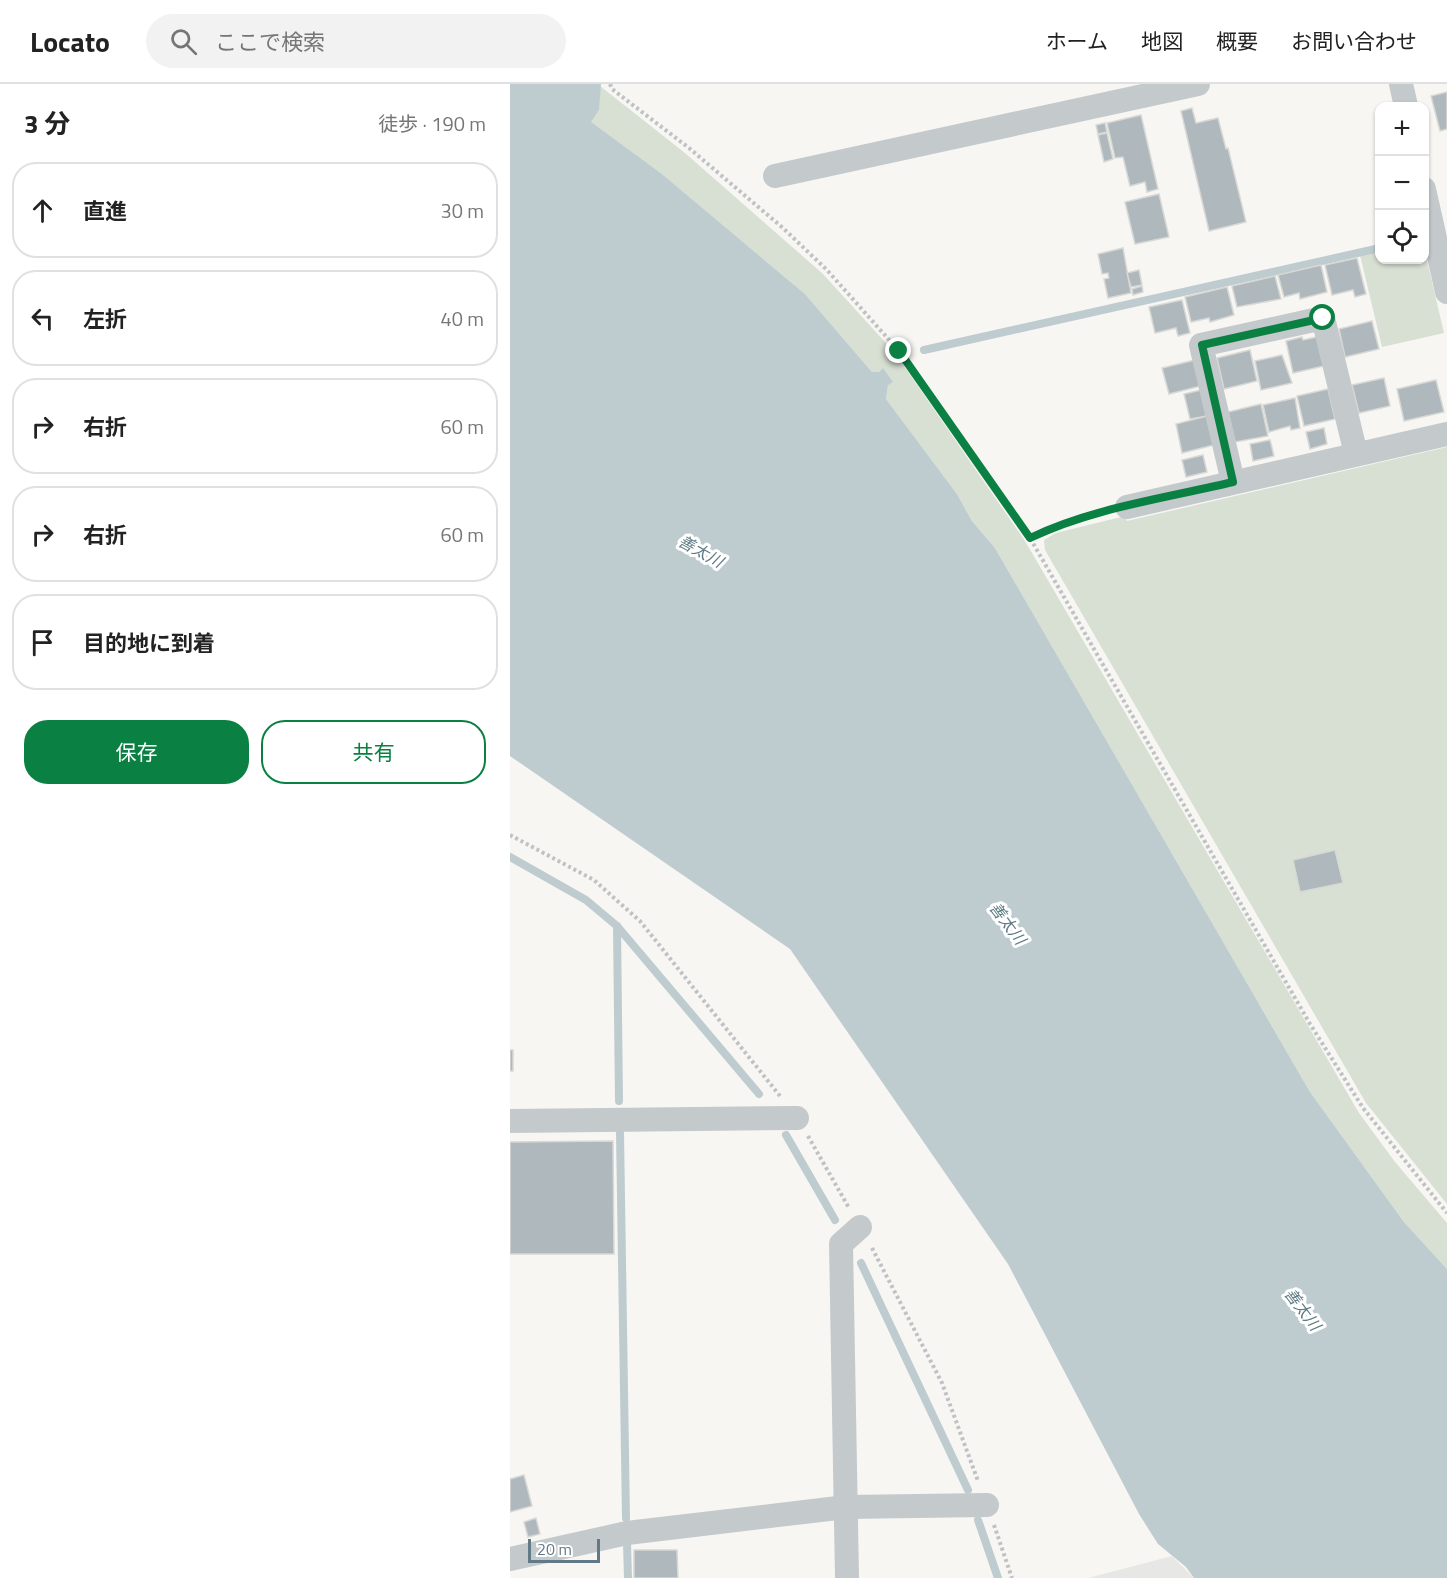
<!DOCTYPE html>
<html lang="ja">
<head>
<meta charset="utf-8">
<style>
  body { margin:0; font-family:"Titillium Web","Noto Sans JP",sans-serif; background:#f2f2f2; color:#222 }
  .controls { position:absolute; right:18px; top:18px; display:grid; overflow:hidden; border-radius:12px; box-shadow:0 2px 4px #0004 }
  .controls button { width:54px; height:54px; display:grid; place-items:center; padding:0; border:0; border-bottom:2px solid #e0e0e0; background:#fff; color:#222; font:30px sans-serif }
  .scale { position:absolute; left:18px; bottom:15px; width:72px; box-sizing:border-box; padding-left:6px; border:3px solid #627987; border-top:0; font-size:16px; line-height:21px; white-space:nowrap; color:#627987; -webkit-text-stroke:4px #fff; paint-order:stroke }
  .stop { position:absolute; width:18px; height:18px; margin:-14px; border:4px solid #0b8043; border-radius:50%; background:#fff }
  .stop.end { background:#0b8043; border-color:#fff; box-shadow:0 2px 6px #0008 }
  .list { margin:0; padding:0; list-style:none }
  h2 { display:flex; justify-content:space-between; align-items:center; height:78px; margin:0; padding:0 24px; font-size:26px }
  h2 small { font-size:20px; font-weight:400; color:#767676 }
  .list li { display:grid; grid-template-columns:39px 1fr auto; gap:18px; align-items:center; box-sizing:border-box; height:96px; margin:0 12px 12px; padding:0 12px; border:2px solid #e0e0e0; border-radius:24px }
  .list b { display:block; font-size:22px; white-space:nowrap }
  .list em { font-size:20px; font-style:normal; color:#767676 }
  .actions { display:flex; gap:12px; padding:18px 24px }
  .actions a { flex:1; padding:14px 0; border:2px solid #0b8043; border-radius:24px; text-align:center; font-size:21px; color:#0b8043 }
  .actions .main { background:#0b8043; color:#fff }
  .icon { flex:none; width:33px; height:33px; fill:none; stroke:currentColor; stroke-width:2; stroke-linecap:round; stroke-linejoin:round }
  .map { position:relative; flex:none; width:937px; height:1494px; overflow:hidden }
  header { display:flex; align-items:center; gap:36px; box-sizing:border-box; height:84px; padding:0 30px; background:#fff; border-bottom:2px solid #e0e0e0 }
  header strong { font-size:28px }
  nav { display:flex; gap:33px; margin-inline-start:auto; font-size:21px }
  .search { width:420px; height:54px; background:#f2f2f2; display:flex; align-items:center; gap:15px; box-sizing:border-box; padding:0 21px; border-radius:33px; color:#767676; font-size:22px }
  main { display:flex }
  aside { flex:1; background:#fff }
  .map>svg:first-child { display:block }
  .built { fill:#e7e8e6 }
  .green { fill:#d8dfd3 }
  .water { fill:#beccd0 }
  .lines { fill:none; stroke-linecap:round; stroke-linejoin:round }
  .stream { stroke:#beccd0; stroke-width:8 }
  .building { fill:#aeb8bd; stroke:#d8d8d5; stroke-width:1.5 }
  .path { stroke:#bfc2c4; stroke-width:4; stroke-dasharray:3 3; stroke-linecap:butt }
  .street { stroke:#c4c9cc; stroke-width:24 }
  .route { stroke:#0b8043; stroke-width:8 }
  .labels { text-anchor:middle; stroke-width:6; stroke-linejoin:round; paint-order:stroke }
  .water-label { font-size:16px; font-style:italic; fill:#5e7b83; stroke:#fff }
</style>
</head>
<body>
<header>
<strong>Locato</strong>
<div class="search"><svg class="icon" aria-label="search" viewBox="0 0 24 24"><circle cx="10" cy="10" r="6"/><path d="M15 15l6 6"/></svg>ここで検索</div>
<nav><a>ホーム</a><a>地図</a><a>概要</a><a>お問い合わせ</a></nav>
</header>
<main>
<aside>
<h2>3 分<small>徒歩 · 190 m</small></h2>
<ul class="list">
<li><svg class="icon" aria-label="ahead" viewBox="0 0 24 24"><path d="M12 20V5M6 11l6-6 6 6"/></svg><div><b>直進</b></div><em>30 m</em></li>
<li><svg class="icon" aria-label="left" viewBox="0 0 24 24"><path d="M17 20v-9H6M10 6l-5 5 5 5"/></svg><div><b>左折</b></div><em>40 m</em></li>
<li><svg class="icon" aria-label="right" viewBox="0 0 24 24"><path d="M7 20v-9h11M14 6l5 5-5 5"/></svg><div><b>右折</b></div><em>60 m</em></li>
<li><svg class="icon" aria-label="right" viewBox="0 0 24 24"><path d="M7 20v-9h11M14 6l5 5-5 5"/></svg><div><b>右折</b></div><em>60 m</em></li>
<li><svg class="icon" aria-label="arrive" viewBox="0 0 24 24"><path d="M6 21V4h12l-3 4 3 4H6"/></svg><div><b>目的地に到着</b></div></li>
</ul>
<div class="actions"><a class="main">保存</a><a>共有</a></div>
</aside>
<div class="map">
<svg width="937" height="1494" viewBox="0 0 937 1494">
  <rect width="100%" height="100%" fill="#f7f6f3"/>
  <polygon class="built" points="662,1472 684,1494 578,1494"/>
  <g class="green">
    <polygon points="90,2 175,69 313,190 385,269 515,457 849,1029 885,1078 937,1139 937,1185 894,1138 800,1008 485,464 462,437 447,410 376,315 378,301 369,288 362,288 295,210 152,90 80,38 89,26"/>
    <polygon points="869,167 870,176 914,176 915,168 934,249 872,263 850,171"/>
    <polygon points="937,363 937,1120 856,1019 535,466 534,456 546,449 615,432 617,437"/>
  </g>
  <polygon class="water" points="0,0 91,0 89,26 81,38 152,90 295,210 362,288 369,288 373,284 383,298 378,301 376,315 447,410 462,437 485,464 800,1008 894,1138 937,1185 937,1494 684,1494 676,1483 648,1460 629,1430 498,1180 280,865 0,672"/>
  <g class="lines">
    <g class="stream">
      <polyline points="414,266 870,164"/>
      <polyline points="0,773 76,816 107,842 249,1010"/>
      <polyline points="107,842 109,1017"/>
      <polyline points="110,1049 116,1434"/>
      <polyline points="276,1051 325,1136"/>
      <polyline points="351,1179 458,1406"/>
      <polyline points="468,1436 488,1494"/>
      <polyline points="117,1459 118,1494"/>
    </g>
  </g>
  <g class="building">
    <polygon points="937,8 937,45 930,47 921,12"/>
    <polygon points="682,24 686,39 708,34 716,65 718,64 736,138 699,147 671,27"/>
    <polygon points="631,31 648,105 637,108 635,98 620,102 613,73 605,74 597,39"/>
    <polygon points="595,39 597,48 588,50 586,41"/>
    <polygon points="597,49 603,75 594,78 588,51"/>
    <polygon points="649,110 659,153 625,160 615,118"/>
    <polygon points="613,164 621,209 598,214 594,195 599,194 598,189 592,190 588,170"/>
    <polygon points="847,174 856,210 845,213 843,206 822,211 815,181"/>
    <polygon points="811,181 817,208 790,215 789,209 774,213 768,191"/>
    <polygon points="629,186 632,201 621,203 617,189"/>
    <polygon points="765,192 771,215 727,223 722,202"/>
    <polygon points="632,202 633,208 623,211 622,205"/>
    <polygon points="717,203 724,231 700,238 699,234 681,238 675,213"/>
    <polygon points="672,216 680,249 668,252 666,244 645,249 639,223"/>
    <polygon points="862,237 869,265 835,273 829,245"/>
    <polygon points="792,253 793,256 807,253 814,282 783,289 776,257"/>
    <polygon points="740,266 747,297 714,305 707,274"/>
    <polygon points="772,271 782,299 751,306 745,277"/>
    <polygon points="685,276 691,302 659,310 652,284"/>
    <polygon points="874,294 880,322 849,329 842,301"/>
    <polygon points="926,296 934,328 894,337 887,305"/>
    <polygon points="818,305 825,335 794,342 787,312"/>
    <polygon points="691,306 697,332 680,335 674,310"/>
    <polygon points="785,314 790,344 781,346 780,342 759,348 753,321"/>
    <polygon points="751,320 758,352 725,358 718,328"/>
    <polygon points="697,332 704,361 672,369 666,340"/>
    <polygon points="814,344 817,360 800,365 796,348"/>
    <polygon points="760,356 764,372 743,377 740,360"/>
    <polygon points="693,371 697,388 676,393 672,376"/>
    <polygon points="825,766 833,799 790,808 783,776"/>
    <rect x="0" y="966" width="3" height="21"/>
    <polygon points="103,1057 104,1170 0,1170 0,1058"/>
    <polygon points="14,1391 22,1422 0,1428 0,1395"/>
    <polygon points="26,1434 30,1450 18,1453 14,1438"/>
    <polygon points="124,1466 167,1466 168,1494 124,1494"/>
  </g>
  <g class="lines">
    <g class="path">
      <polyline points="100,0 102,5 179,64 273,144 317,186 389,267 520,454 800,940 853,1024 937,1129"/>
      <polyline points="520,454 540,444 596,428"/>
      <polyline points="0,751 84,796 130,837 270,1012"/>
      <polyline points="298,1052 339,1124"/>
      <polyline points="362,1164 432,1299 468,1397"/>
      <polyline points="484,1441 502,1494"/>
    </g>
    <g class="street">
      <polyline points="891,0 896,22"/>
      <polyline points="265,92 688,0"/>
      <polyline points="914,105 937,208"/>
      <polyline points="723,398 691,261 813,234 846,370"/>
      <polyline points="617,423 937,350"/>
      <polyline points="0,1037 287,1034"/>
      <polyline points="0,1475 117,1449 336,1423 477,1421"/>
      <polyline points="337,1494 331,1160 350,1143"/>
    </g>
  </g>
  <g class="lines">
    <path class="route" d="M 389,267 L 520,454 C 582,424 656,414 723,398 L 692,261 L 813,234"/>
  </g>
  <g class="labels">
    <g class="water-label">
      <text transform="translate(191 467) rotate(29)" y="6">善太川</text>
      <text transform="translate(498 839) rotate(53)" y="6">善太川</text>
      <text transform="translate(793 1225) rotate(53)" y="6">善太川</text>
    </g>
  </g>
</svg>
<div class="controls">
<button>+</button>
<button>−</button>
<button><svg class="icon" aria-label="locate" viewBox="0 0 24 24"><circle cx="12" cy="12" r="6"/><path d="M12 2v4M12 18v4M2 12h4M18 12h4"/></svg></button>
</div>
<div class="scale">20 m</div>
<div class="stop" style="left:813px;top:234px"></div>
<div class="stop end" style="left:389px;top:267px"></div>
</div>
</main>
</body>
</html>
